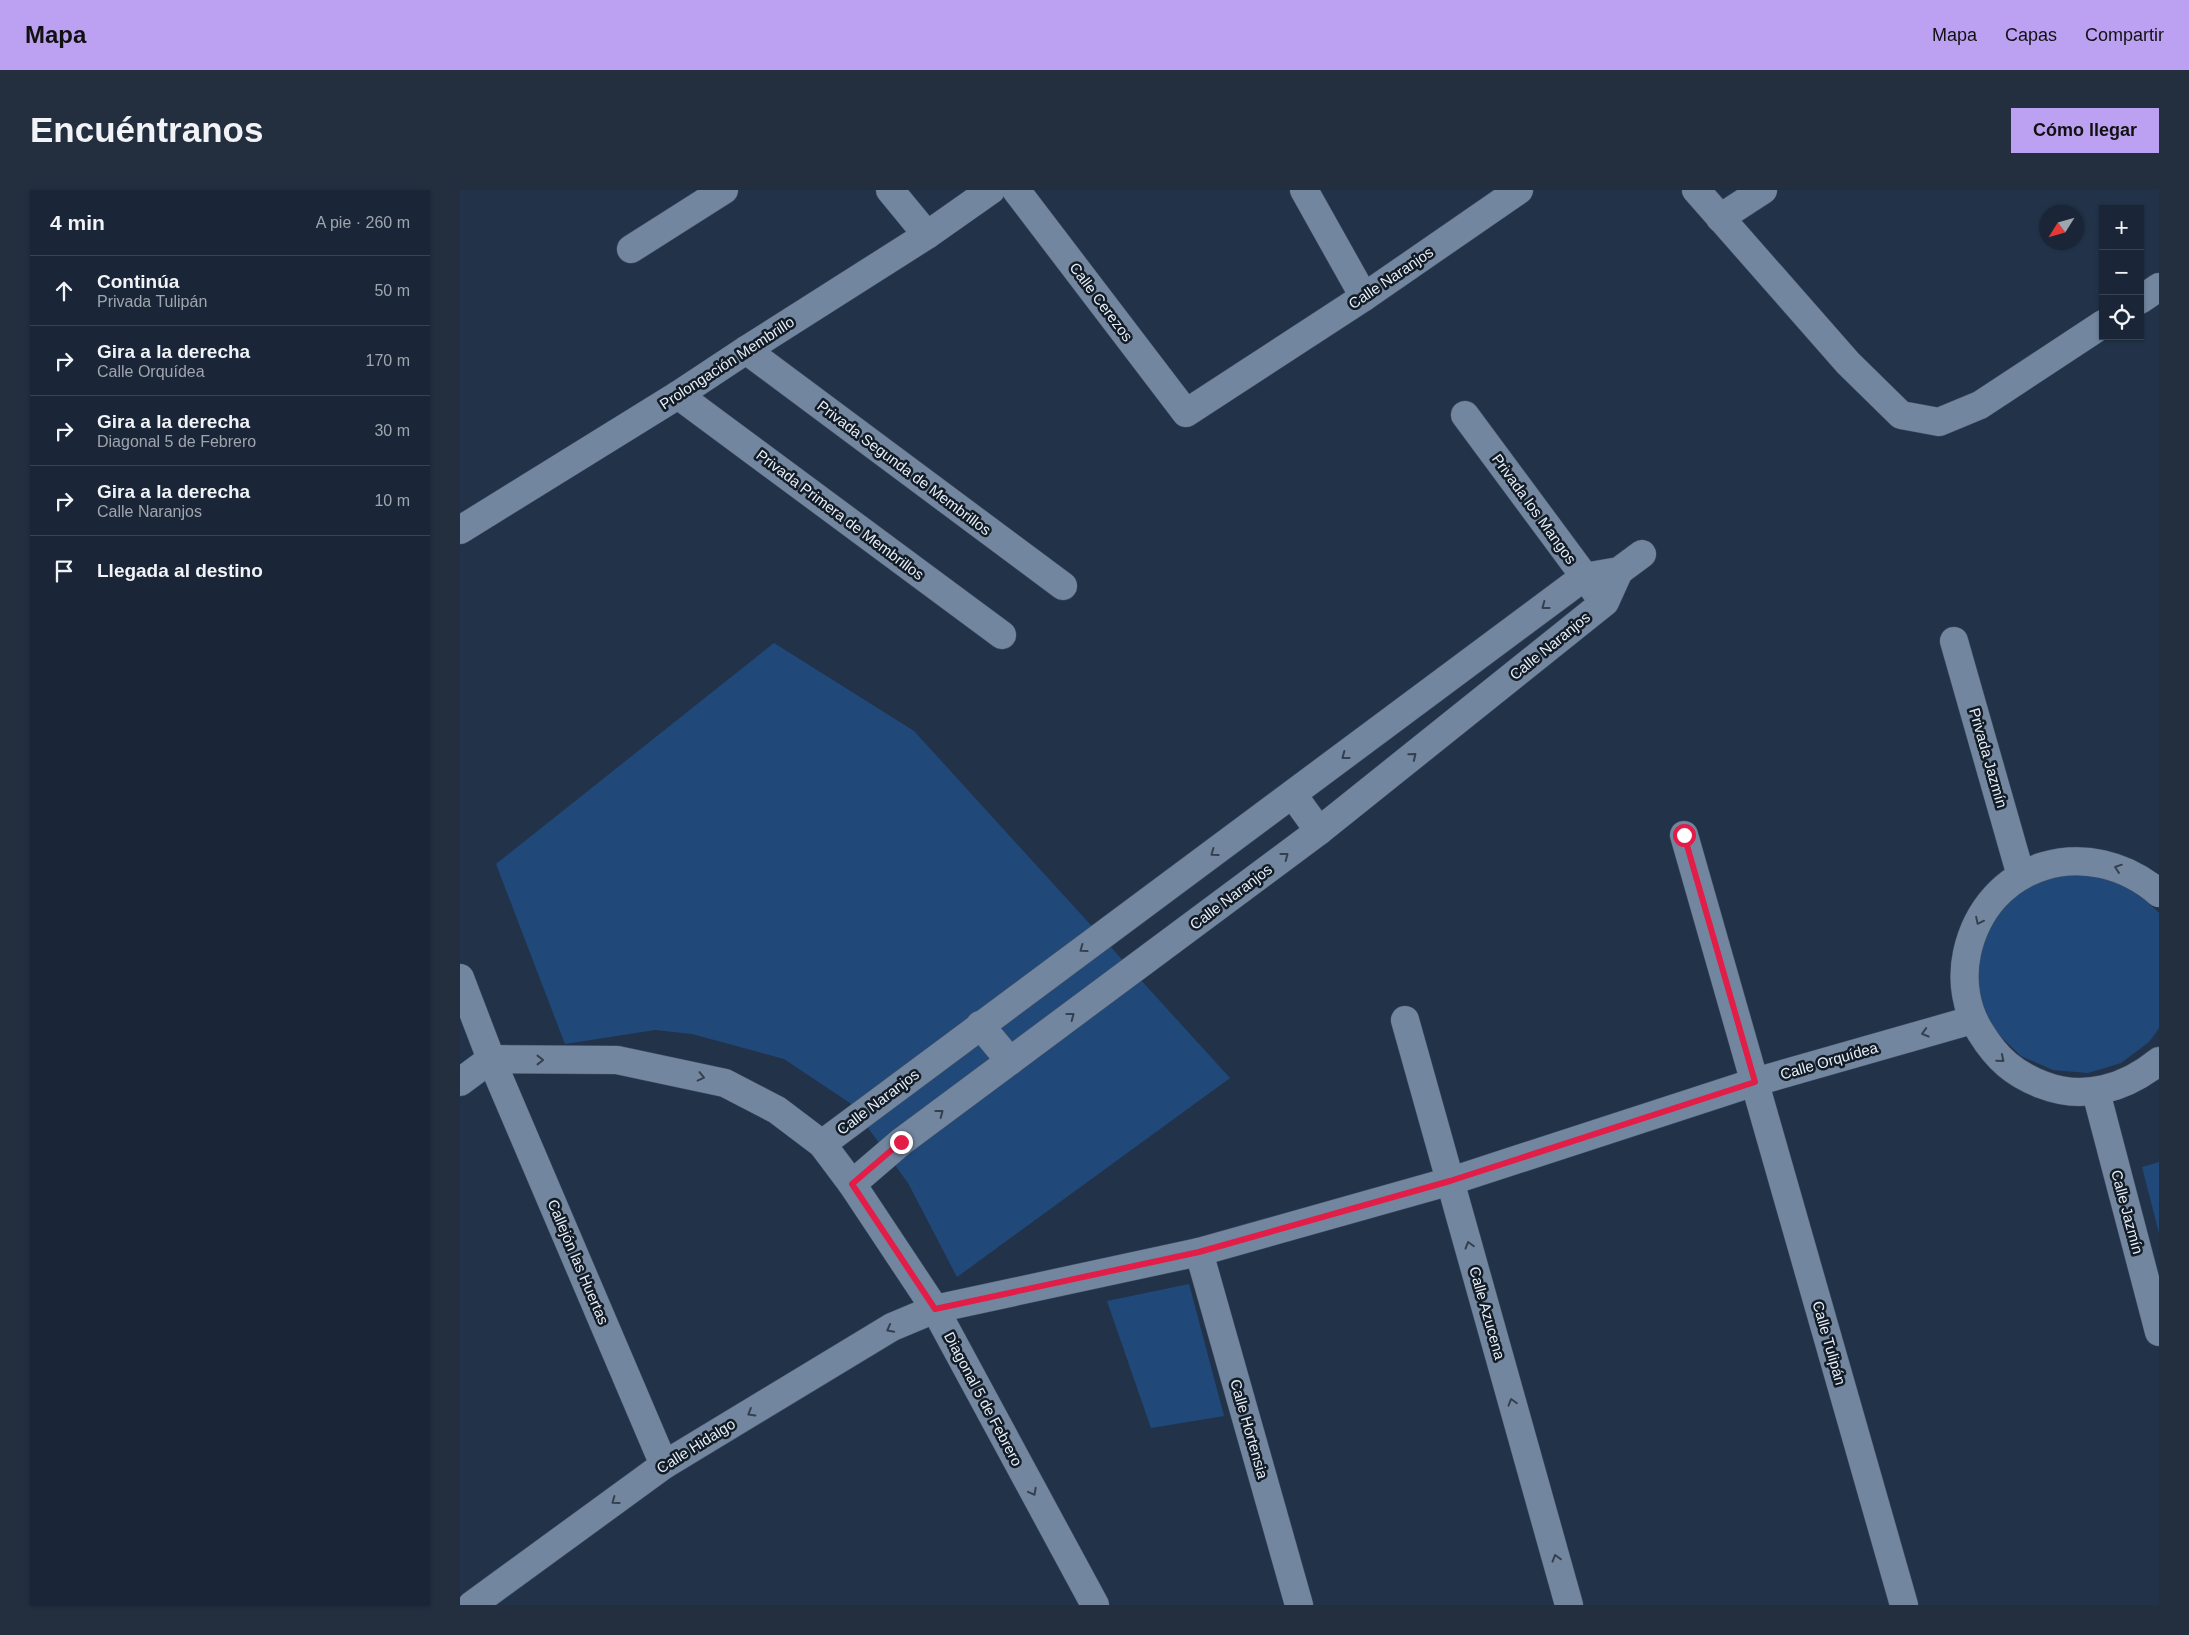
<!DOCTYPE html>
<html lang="es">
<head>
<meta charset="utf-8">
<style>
  body { margin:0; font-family:Arial,sans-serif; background:#232e3f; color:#f1f3f6 }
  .controls { position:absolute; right:15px; top:15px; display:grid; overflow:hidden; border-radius:0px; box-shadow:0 1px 4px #0004 }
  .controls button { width:45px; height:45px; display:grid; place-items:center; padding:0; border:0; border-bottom:1px solid #384352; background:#1a2637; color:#f1f3f6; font:25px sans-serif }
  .compass { position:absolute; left:1579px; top:15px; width:45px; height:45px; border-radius:50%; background:#1a2637; box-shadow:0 1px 4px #0004; rotate:233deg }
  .stop { position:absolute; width:15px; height:15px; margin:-11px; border:4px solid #e11d48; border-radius:50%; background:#fff }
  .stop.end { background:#e11d48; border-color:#fff; box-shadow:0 1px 5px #0008 }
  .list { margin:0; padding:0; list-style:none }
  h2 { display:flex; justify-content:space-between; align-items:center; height:65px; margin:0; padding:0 20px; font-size:21px }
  h2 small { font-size:16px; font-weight:400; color:#9fa5ad }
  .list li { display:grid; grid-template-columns:32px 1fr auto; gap:15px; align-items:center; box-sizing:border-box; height:70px; padding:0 20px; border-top:1px solid #384352 }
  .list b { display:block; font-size:19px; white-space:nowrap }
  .list p { margin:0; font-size:16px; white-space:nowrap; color:#9fa5ad }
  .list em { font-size:16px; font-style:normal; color:#9fa5ad }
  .icon { flex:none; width:28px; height:28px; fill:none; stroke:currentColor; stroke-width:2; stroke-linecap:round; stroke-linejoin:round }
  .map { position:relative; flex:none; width:1699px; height:1415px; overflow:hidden; border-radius:0px }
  header { display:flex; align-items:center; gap:30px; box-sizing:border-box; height:70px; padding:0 25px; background:#bca0f2; color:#111 }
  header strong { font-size:24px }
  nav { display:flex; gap:28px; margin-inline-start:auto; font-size:18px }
  .intro { display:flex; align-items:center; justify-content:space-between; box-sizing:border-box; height:120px; padding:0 30px }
  h1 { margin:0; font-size:35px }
  .button { padding:12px 22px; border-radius:0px; background:#bca0f2; color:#111; font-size:18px; font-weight:700 }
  main { display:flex; gap:30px; padding:0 30px }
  aside { flex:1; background:#1a2637; border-radius:0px; box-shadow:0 1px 4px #0004 }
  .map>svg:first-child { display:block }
  .green { fill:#20497a }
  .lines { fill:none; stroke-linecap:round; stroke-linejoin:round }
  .minor-casing { stroke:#435164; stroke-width:29 }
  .secondary-casing { stroke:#435164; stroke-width:29 }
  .minor { stroke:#72869f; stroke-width:28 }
  .secondary { stroke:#72869f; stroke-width:28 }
  .oneway { stroke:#34404f }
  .route { stroke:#e11d48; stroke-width:6 }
  .labels { text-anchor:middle; stroke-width:5; stroke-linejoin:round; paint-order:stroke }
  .street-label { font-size:15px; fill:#e4effd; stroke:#131b24 }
</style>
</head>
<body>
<header>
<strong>Mapa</strong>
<nav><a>Mapa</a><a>Capas</a><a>Compartir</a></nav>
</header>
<div class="intro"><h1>Encuéntranos</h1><a class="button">Cómo llegar</a></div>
<main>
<aside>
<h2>4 min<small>A pie · 260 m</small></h2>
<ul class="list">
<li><svg class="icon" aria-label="ahead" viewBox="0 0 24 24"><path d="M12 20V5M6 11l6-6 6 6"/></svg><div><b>Continúa</b><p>Privada Tulipán</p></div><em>50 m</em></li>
<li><svg class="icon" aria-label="right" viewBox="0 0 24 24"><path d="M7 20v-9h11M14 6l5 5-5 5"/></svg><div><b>Gira a la derecha</b><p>Calle Orquídea</p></div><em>170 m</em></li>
<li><svg class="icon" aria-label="right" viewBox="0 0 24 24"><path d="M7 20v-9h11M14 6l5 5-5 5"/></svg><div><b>Gira a la derecha</b><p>Diagonal 5 de Febrero</p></div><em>30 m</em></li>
<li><svg class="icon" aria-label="right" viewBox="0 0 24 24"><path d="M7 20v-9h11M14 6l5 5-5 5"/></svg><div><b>Gira a la derecha</b><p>Calle Naranjos</p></div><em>10 m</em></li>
<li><svg class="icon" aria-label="arrive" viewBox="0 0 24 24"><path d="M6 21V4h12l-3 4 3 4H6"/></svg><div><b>Llegada al destino</b></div></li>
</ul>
</aside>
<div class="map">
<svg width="1699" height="1415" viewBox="0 0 1699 1415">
  <rect width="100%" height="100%" fill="#223349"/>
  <g class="green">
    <polygon points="314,453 454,541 770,888 497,1087 448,993 390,913 324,869 232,844 195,840 105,854 36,674"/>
    <polygon points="1617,680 1648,686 1676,701 1699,723 1699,838 1689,852 1661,873 1628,883 1593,880 1561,866 1536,842 1521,813 1516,782 1520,751 1557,700 1586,685"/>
    <polygon points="1699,972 1699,1043 1682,977"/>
    <polygon points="729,1094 764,1226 691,1238 647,1111"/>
  </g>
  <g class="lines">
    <g class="minor-casing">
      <g id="minor">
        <polyline points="430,0 467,45"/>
        <polyline points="556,0 726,223 904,107 1059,0"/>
        <polyline points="844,0 904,107"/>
        <polyline points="1236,0 1388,173 1441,225 1479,232 1520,215 1643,134"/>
        <polyline points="1260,28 1303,0"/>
        <polyline points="171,59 264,0"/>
        <polyline points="1680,110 1699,97"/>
        <polyline points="286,160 603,396"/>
        <polyline points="218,205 542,445"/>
        <polyline points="1005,225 1136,402"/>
        <polyline points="0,340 218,205 286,160 467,45 531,0"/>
        <polyline points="1494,451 1561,686"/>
        <polyline points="833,605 859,641"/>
        <polyline points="1224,645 1444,1415"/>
        <path d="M 1699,703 C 1629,643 1527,671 1507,763 C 1501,791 1506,820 1521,843 C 1537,869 1554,884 1583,895 C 1624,911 1666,898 1699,871"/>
        <polyline points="0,788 31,869 204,1275"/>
        <polyline points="945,830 1109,1415"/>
        <polyline points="520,835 550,871"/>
        <polyline points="1636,902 1699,1142"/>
        <polyline points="362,954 1124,387 1159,381 1182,364"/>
        <polyline points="392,994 441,952 859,641 1145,412 1159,381"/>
        <polyline points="739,1062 839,1415"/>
        <polyline points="475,1119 739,1062 991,991 1295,892 1512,830"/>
      </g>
    </g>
    <g class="secondary-casing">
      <g id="secondary">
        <polyline points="0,892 31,869 157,870 265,893 317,920 362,954 392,994 475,1119 635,1415"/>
        <polyline points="12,1415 204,1275 432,1137 475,1119"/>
      </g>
    </g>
    <use href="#minor" class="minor"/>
    <use href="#secondary" class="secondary"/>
  </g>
  <defs><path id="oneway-chevron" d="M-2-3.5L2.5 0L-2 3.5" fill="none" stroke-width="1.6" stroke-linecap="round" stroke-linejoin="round" transform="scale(1.25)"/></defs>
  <g class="oneway">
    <use href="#oneway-chevron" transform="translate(1085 416) rotate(143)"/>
    <use href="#oneway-chevron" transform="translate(885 566) rotate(143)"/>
    <use href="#oneway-chevron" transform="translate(953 566) rotate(-39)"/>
    <use href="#oneway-chevron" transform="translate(754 663) rotate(144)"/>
    <use href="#oneway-chevron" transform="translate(825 666) rotate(-37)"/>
    <use href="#oneway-chevron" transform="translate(1658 678) rotate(-161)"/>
    <use href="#oneway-chevron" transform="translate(1519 731) rotate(116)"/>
    <use href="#oneway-chevron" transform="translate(623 759) rotate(144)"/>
    <use href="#oneway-chevron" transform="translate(611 826) rotate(-37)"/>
    <use href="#oneway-chevron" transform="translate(1465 843) rotate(164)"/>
    <use href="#oneway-chevron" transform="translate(1541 869) rotate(40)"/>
    <use href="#oneway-chevron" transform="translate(80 870)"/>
    <use href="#oneway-chevron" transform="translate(241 887) rotate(13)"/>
    <use href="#oneway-chevron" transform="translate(480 923) rotate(-37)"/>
    <use href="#oneway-chevron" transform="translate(1009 1055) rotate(-106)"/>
    <use href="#oneway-chevron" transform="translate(430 1139) rotate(152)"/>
    <use href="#oneway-chevron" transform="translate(1052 1212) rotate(-106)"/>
    <use href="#oneway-chevron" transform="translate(291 1223) rotate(149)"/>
    <use href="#oneway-chevron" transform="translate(573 1302) rotate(62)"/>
    <use href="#oneway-chevron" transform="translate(155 1311) rotate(144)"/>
    <use href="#oneway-chevron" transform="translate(1096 1368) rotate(-106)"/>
  </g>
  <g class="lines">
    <polyline class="route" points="441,952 392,994 475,1119 739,1062 990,991 1295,892 1224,645"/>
  </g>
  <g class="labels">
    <g class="street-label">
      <text transform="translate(931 88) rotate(-34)" y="5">Calle Naranjos</text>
      <text transform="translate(641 112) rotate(53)" y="5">Calle Cerezos</text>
      <text transform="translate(267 173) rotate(-33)" y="5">Prolongación Membrillo</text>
      <text transform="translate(444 278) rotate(37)" y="5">Privada Segunda de Membrillos</text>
      <text transform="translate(1074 319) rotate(54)" y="5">Privada los Mangos</text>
      <text transform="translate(380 325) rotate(37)" y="5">Privada Primera de Membrillos</text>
      <text transform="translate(1090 456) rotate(-39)" y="5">Calle Naranjos</text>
      <text transform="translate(1528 568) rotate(74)" y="5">Privada Jazmín</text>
      <text transform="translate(771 707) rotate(-37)" y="5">Calle Naranjos</text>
      <text transform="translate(1369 871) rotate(-16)" y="5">Calle Orquídea</text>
      <text transform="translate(418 912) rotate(-37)" y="5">Calle Naranjos</text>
      <text transform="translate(1667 1022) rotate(75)" y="5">Calle Jazmín</text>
      <text transform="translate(118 1072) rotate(67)" y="5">Callejón las Huertas</text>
      <text transform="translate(1027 1123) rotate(74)" y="5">Calle Azucena</text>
      <text transform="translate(1369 1153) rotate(74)" y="5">Calle Tulipán</text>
      <text transform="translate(523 1209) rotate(62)" y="5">Diagonal 5 de Febrero</text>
      <text transform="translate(789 1239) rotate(74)" y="5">Calle Hortensia</text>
      <text transform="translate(236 1256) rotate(-32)" y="5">Calle Hidalgo</text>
    </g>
  </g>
</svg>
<div class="controls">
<button>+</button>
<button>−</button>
<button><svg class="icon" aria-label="locate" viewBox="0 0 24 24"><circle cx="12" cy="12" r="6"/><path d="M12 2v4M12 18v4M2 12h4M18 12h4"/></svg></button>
</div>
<svg class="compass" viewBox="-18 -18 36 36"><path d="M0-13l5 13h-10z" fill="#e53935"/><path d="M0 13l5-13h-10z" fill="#9fa5ad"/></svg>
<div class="stop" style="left:1224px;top:645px"></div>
<div class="stop end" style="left:441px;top:952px"></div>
</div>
</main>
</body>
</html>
